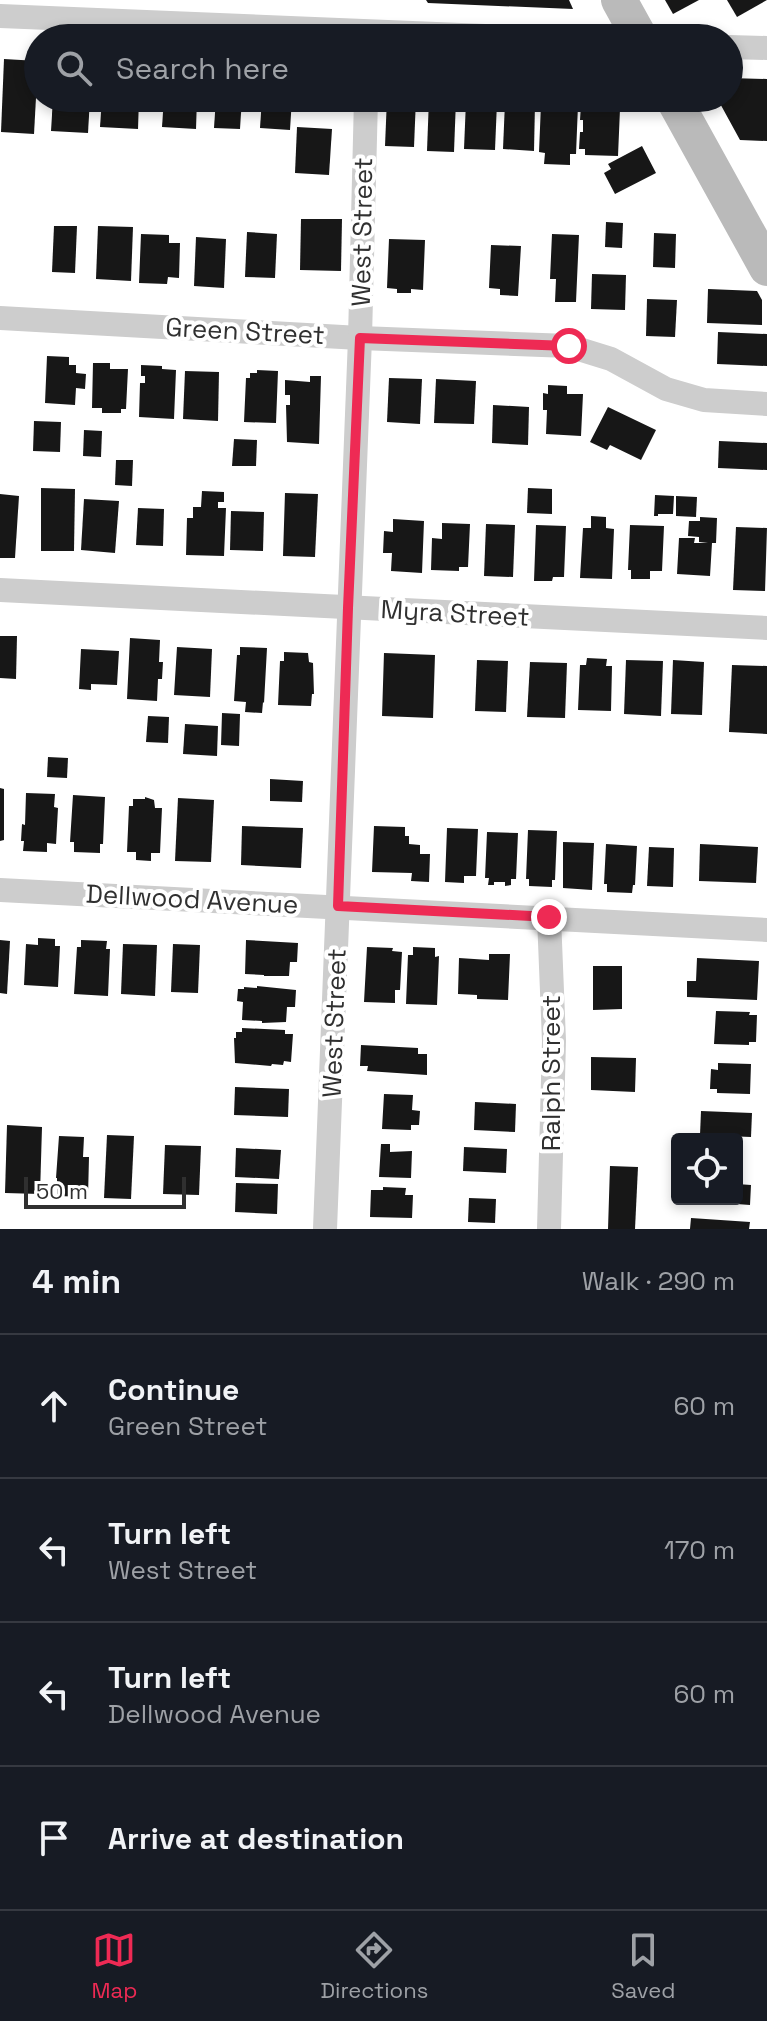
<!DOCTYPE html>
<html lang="en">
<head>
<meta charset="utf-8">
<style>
  body { margin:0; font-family:"Space Grotesk",sans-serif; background:#20242c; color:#f1f3f6 }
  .controls { position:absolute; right:24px; bottom:24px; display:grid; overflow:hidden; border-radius:8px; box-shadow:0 4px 12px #0003 }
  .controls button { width:72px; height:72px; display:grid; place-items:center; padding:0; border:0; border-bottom:2px solid #363941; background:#171b24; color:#f1f3f6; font:40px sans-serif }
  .scale { position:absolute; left:24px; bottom:20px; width:162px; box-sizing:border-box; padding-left:8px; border:4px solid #303030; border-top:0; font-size:22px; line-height:28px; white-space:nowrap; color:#303030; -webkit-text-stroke:6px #fff; paint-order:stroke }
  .stop { position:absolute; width:24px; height:24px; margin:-18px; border:6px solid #ee2a54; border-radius:50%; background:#fff }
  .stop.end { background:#ee2a54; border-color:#fff; box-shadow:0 2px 8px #0008 }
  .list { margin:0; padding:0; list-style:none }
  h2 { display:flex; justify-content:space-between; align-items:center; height:104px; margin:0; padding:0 32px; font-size:34px }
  h2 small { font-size:26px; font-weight:400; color:#9ea1a6 }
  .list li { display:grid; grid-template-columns:52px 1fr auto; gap:24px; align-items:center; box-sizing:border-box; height:144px; padding:0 32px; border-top:2px solid #363941 }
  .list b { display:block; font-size:30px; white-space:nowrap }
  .list p { margin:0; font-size:26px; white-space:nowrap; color:#9ea1a6 }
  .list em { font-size:26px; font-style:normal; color:#9ea1a6 }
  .icon { flex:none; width:44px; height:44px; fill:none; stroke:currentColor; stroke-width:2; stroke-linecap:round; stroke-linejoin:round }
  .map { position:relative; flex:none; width:767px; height:1229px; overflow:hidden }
  .search { position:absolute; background:#171b24; box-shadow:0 4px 12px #0003; left:24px; right:24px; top:24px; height:88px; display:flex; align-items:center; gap:20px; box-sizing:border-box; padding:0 28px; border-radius:44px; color:#9ea1a6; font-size:30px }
  .sheet { height:680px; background:#171b24 }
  nav { display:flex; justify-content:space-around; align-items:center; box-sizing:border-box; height:112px; border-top:2px solid #363941; background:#171b24; font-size:22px; color:#9ea1a6 }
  nav a { display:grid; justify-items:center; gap:4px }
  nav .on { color:#ee2a54 }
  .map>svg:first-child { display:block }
  .building { fill:#171717 }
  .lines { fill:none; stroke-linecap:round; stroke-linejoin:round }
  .street { stroke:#cdcdcd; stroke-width:24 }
  .secondary { stroke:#bababa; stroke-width:36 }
  .route { stroke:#ee2a54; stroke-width:10 }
  .labels { text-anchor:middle; stroke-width:8; stroke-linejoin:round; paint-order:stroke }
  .street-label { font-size:26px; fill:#303030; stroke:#fff }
</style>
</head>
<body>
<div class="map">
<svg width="767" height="1229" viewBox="0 0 767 1229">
  <rect width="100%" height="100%" fill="#fff"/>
  <g class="building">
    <polygon points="426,0 569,0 573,9 428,3"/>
    <polygon points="665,0 699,0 673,14"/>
    <polygon points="727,0 767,0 737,17"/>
    <polygon points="4,59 38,61 34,134 1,132"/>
    <polygon points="729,78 767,79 767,141 740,140 717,98 729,98"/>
    <polygon points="53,98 90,98 88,133 51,131"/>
    <polygon points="102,98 139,98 138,129 100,127"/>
    <polygon points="164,98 197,98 196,129 162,127"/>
    <polygon points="216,98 242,98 240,129 214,128"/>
    <polygon points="262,98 292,98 290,130 260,128"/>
    <polygon points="387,98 416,98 414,147 385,146"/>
    <polygon points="429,98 456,99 454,152 427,151"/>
    <polygon points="466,101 497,102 495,150 464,149"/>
    <polygon points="505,102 535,103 534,151 503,149"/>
    <polygon points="541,104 578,105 576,154 570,154 570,165 544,164 545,153 539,152"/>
    <polygon points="581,105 605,106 605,109 620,109 618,156 585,155 585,149 579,149 580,132 583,132 583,120 580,120"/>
    <polygon points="297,127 332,129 329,175 295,173"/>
    <polygon points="642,146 656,173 615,194 604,173 611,169 608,164"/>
    <polygon points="301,219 342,219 341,271 300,270"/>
    <polygon points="606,222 623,223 622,248 605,247"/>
    <polygon points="54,226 77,226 75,273 52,272"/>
    <polygon points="98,226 133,227 131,281 96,279"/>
    <polygon points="247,232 277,234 275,278 245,277"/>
    <polygon points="654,233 676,234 675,268 653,267"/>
    <polygon points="141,234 169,235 169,243 180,243 179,278 168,277 167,284 139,283"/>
    <polygon points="552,234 579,235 576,302 555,302 556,279 550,279"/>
    <polygon points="196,237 226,239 224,288 194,286"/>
    <polygon points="389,239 425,240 423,290 411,289 411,293 397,293 397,289 387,288"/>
    <polygon points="491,245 521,246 518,296 500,295 500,289 489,288"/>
    <polygon points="592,274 626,275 625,310 591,309"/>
    <polygon points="708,289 757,291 762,300 762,325 707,323"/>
    <polygon points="647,299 677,300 675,337 646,336"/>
    <polygon points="718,332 767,334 767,366 717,364"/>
    <polygon points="47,356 69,357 69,365 76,365 76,373 86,374 85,389 76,388 75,405 45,403"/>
    <polygon points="93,363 110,363 110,369 128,369 126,409 121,409 121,413 102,413 102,408 92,408"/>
    <polygon points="141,365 162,366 162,369 176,370 174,419 139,417 140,383 145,383 145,376 141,376"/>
    <polygon points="257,370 278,371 276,423 244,422 246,378 250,378 250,373 257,373"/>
    <polygon points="185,371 219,372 218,421 183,419"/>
    <polygon points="310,376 321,376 319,444 287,442 286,405 290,405 290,395 285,395 285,380 310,382"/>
    <polygon points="389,378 422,379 420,424 387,422"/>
    <polygon points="436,379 476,381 474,424 434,423"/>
    <polygon points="548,385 567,386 567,394 583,394 581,436 546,434 547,410 543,410 543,393 548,394"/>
    <polygon points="493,405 529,407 528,445 492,443"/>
    <polygon points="608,407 656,430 641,460 610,445 607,450 590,442"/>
    <polygon points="34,421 61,422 60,452 33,451"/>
    <polygon points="84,430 102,431 101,457 83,456"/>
    <polygon points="234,439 257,440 256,466 232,466"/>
    <polygon points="719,441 767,443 767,470 718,468"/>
    <polygon points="116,460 133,460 132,486 115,485"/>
    <polygon points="41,488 75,489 74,551 41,551"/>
    <polygon points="528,488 552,489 552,514 527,513"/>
    <polygon points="202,491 224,492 224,502 218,502 218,508 226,508 224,556 186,555 187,518 193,518 193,507 201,507"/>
    <polygon points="285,493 318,494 315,557 283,556"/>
    <polygon points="0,494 19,496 15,558 0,558"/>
    <polygon points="655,495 674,496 673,514 658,514 658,516 654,516"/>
    <polygon points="676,496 697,497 696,517 676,516"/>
    <polygon points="84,499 119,501 115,553 81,550"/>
    <polygon points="138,508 164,509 163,546 136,545"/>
    <polygon points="231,511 264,512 263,551 230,550"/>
    <polygon points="591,516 606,517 606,528 614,529 612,579 580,578 583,528 591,528"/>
    <polygon points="700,517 717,518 716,543 712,543 710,576 677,574 679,538 695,538 694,543 708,543 699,542 699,537 688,536 689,521 700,521"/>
    <polygon points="393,519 424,521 422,573 391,571 392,553 383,553 384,531 393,532"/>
    <polygon points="442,523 470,524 468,567 459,567 459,571 431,570 432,538 442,539"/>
    <polygon points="486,524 515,525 513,577 484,576"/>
    <polygon points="536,525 566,526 564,577 553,577 552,581 534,581"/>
    <polygon points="630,525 664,526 662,571 650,571 650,579 631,579 631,570 628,570"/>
    <polygon points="736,527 767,528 765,591 733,590"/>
    <polygon points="0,636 17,636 16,679 0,678"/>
    <polygon points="130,638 160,640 159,662 163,662 162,679 158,679 157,701 127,699"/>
    <polygon points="177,647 212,649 210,697 174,695"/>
    <polygon points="240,647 267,648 264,703 263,702 262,713 245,712 246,702 234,701 237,655 240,655"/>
    <polygon points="81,649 119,651 117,685 91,684 91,690 79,689"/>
    <polygon points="284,652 308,653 309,662 313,663 314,694 312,694 311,706 278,705 280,661 284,661"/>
    <polygon points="384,653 435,655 433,718 382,716"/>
    <polygon points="587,658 607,659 606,666 612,666 611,711 578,710 580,665 586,665"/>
    <polygon points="477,660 508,661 506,712 475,711"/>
    <polygon points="626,660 663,661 661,716 624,714"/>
    <polygon points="673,660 704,662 702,715 671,714"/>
    <polygon points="530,662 567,663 565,718 527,717"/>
    <polygon points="732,665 767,666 767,734 729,732"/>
    <polygon points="222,713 240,714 239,746 221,745"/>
    <polygon points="148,716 169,717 168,743 146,742"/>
    <polygon points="185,724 218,726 217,756 183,754"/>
    <polygon points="48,757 68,758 67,778 47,777"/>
    <polygon points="270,779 303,781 302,802 270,801"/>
    <polygon points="0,788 4,789 4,840 0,841"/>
    <polygon points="26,793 55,794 54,807 58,808 56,844 47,843 47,852 23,851 24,841 21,841 22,824 25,825"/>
    <polygon points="73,795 105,797 103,844 100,844 100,853 74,852 74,842 70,842"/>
    <polygon points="145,797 154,800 155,808 162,808 160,853 151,853 151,861 136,860 136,852 127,852 129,806 133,806 133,799 145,799"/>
    <polygon points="178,798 214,800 211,862 175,861"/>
    <polygon points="242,826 303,828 301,868 241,865"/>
    <polygon points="374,826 405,827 405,836 409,836 409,844 420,845 420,854 430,854 429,882 411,881 412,873 372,872"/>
    <polygon points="447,828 478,829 476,876 464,876 464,883 445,882"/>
    <polygon points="528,830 557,831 555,880 552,880 552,887 529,886 529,879 526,879"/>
    <polygon points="487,832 518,833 516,879 511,879 511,885 505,886 505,882 494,882 494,885 488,885 489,878 485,878"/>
    <polygon points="563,842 594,843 592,890 563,888"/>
    <polygon points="606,844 637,846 635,885 633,885 632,893 607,892 607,884 604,884"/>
    <polygon points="700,844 758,847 756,883 699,881"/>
    <polygon points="649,847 674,848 673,887 647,886"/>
    <polygon points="38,938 55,939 55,946 60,946 58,987 24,985 26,944 38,945"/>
    <polygon points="0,940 10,941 7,994 0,993"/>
    <polygon points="81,940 107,941 106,949 110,949 108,996 74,994 77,947 81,947"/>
    <polygon points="246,940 298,943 297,962 290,962 289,976 264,976 264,975 245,974"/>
    <polygon points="123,944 157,945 155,996 121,994"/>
    <polygon points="173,944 200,945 198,993 171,992"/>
    <polygon points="367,947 393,948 392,951 402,952 400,990 395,990 395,1003 364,1002"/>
    <polygon points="413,947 435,948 435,957 439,956 437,1005 406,1004 408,955 413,955"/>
    <polygon points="489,954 510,954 508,1000 477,999 477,995 458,994 459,958 489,960"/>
    <polygon points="697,958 759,961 757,1000 687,997 687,981 696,981"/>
    <polygon points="593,966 622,966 622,1009 593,1010"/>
    <polygon points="257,986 296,990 295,1007 287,1007 286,1022 262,1023 262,1021 242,1020 243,1002 237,1001 238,989 244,989 244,987 257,988"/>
    <polygon points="716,1011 750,1012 749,1015 757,1015 756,1042 749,1042 749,1045 714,1044"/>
    <polygon points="242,1028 285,1030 285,1034 293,1034 291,1062 284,1061 283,1065 272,1064 271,1066 235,1063 234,1038 236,1038 236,1032 242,1032"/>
    <polygon points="361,1045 418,1048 418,1054 427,1054 427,1075 367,1071 368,1066 360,1066"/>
    <polygon points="591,1057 636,1058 635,1092 591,1090"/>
    <polygon points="718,1063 751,1064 750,1094 717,1093 717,1089 710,1089 711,1069 718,1070"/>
    <polygon points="235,1087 289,1089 288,1117 234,1115"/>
    <polygon points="384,1094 413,1095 412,1110 420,1111 419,1125 411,1125 411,1130 382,1129"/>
    <polygon points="475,1102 516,1104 515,1132 474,1130"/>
    <polygon points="701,1111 752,1113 751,1137 700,1135"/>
    <polygon points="7,1125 42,1127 40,1194 5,1193"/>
    <polygon points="107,1135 134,1136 131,1199 104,1198"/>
    <polygon points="59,1136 84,1137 83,1157 89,1157 88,1197 57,1196 57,1178 56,1178"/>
    <polygon points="381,1144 390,1144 390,1152 412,1151 411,1178 379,1177"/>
    <polygon points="165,1145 201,1146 199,1195 163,1194"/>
    <polygon points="464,1147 507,1149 506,1173 463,1171"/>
    <polygon points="236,1148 281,1150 279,1179 235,1177"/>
    <polygon points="610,1166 638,1167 635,1229 608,1229"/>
    <polygon points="236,1183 278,1184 277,1214 235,1212"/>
    <polygon points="737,1184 751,1185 750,1205 696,1201 696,1199 737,1199"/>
    <polygon points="383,1187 406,1188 405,1195 413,1195 412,1218 370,1217 371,1190 383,1190"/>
    <polygon points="469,1198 496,1199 495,1223 468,1222"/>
    <polygon points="691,1218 750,1222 749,1229 690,1229"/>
  </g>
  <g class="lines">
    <g class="street">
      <polyline points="0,16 531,38"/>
      <polyline points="729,47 767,48"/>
      <polyline points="0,318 360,338 569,346 611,359 666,389 704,400 767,404"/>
      <polyline points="0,590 767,628"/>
      <polyline points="0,890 767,930"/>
      <polyline points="549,917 554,1041 549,1229"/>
      <polyline points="325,1229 360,338 366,98"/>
    </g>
    <g class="secondary">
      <polyline points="619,0 640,38"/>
      <polyline points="673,98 767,268"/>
    </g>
  </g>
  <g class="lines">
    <polyline class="route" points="549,917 338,906 348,608 360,338 569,346"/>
  </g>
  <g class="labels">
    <g class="street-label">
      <text transform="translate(362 232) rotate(-89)" y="9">West Street</text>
      <text transform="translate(245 331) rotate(3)" y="9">Green Street</text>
      <text transform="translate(455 613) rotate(3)" y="9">Myra Street</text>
      <text transform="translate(192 899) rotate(3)" y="9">Dellwood Avenue</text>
      <text transform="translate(334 1023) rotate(-88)" y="9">West Street</text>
      <text transform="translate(551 1073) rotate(-90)" y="9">Ralph Street</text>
    </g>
  </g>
</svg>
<div class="controls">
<button><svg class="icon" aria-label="locate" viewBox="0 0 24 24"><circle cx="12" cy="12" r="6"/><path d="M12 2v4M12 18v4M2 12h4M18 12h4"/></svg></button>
</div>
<div class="scale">50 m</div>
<div class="stop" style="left:569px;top:346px"></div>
<div class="stop end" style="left:549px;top:917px"></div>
<div class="search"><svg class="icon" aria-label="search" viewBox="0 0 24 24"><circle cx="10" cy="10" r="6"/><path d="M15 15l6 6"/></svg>Search here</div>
</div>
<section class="sheet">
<h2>4 min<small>Walk · 290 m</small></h2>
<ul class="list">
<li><svg class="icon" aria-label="ahead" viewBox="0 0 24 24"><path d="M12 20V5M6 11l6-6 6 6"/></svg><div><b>Continue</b><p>Green Street</p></div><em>60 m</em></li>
<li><svg class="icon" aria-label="left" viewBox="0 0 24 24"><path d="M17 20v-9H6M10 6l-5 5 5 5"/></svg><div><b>Turn left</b><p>West Street</p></div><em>170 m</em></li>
<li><svg class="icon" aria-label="left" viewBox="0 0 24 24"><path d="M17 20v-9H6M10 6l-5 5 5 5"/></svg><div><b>Turn left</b><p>Dellwood Avenue</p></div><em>60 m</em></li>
<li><svg class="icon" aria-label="arrive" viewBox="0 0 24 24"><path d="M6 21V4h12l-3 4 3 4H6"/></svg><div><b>Arrive at destination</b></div></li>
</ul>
</section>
<nav>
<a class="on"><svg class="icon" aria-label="map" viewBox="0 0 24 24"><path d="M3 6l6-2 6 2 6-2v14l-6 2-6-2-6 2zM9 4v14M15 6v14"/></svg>Map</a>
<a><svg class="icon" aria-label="directions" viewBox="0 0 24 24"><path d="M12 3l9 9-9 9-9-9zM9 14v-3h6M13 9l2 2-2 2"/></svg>Directions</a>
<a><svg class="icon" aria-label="saved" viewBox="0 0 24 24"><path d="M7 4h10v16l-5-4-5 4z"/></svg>Saved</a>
</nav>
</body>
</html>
